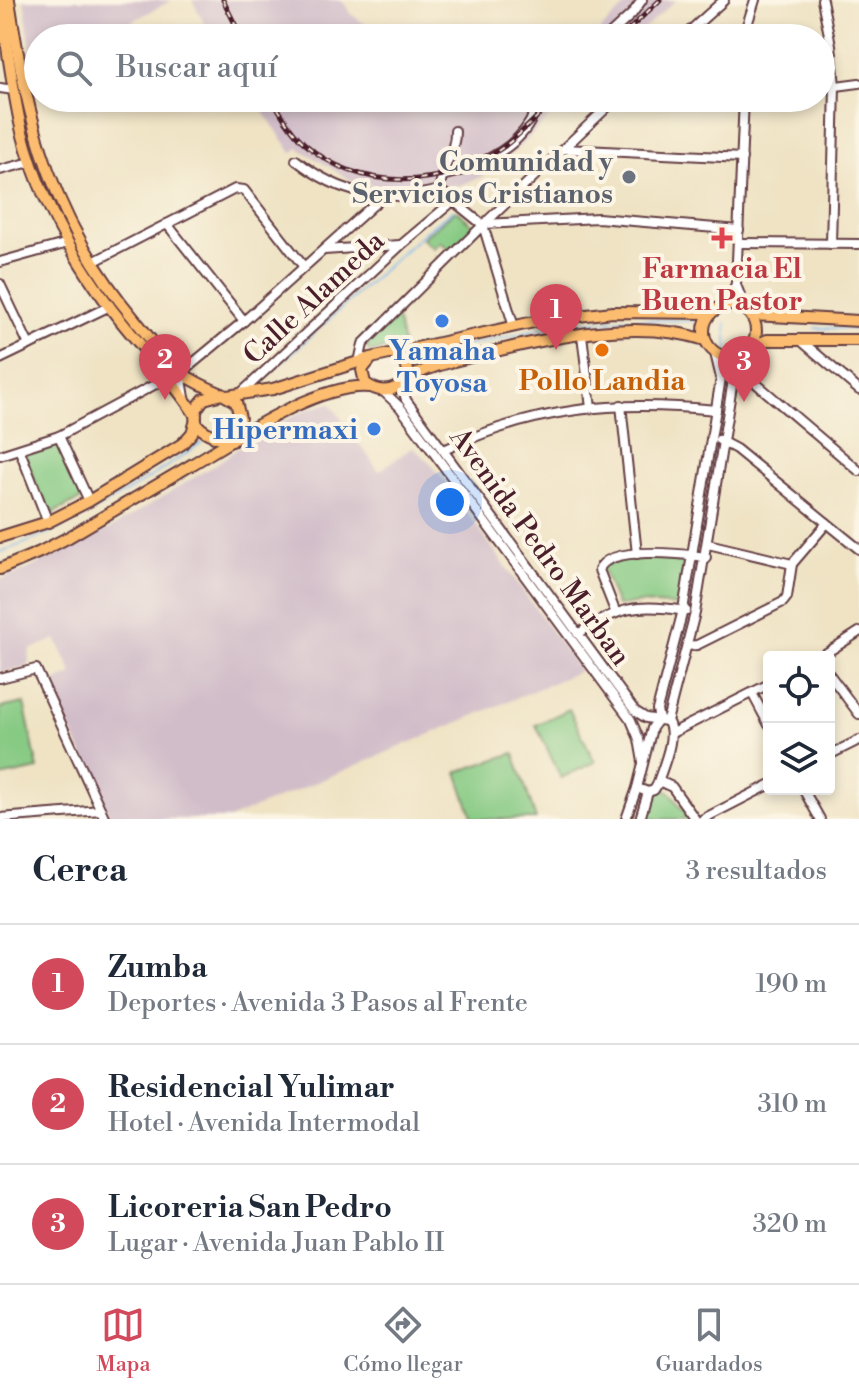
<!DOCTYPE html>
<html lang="es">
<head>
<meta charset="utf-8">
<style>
  body { margin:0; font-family:"Libre Bodoni",serif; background:#f6f6f7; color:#1f2937 }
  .controls { position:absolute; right:24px; bottom:24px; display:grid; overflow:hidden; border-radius:8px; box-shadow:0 4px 12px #0003 }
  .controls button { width:72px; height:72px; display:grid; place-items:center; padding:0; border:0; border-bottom:2px solid #e0e1e3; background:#fff; color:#1f2937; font:40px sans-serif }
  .you { position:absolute; left:450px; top:502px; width:28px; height:28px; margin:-20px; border:6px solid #fff; border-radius:50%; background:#1a73e8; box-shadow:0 0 0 12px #1a73e833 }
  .badge { display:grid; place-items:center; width:52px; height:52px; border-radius:50%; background:#d1495b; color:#fff; font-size:26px; font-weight:700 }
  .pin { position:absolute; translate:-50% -66px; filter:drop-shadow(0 2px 4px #0008) }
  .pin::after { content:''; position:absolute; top:42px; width:28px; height:24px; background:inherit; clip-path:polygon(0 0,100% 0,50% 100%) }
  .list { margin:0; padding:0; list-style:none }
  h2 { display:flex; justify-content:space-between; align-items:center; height:104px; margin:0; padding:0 32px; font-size:34px }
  h2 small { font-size:26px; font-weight:400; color:#747a83 }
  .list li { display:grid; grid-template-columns:52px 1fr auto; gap:24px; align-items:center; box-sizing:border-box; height:120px; padding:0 32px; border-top:2px solid #e0e1e3 }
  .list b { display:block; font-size:30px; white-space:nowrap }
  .list p { margin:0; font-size:26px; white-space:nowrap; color:#747a83 }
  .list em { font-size:26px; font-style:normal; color:#747a83 }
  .icon { flex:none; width:44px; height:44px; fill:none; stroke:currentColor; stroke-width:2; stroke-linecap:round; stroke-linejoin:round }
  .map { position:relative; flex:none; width:859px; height:819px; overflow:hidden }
  .search { position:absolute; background:#fff; box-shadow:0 4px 12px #0003; left:24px; right:24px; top:24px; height:88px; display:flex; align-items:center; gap:20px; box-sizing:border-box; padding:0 28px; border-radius:44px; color:#747a83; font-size:30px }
  .sheet { height:464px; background:#fff }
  nav { display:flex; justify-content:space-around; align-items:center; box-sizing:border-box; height:112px; border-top:2px solid #e0e1e3; background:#fff; font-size:22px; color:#747a83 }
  nav a { display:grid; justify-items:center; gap:4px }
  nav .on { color:#d1495b }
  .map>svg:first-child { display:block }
  .industrial { fill:#d1bdc9 }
  .green { fill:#87ca84; stroke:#687458; stroke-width:2 }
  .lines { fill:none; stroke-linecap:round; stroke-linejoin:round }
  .stream { stroke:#7ab8ed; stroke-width:2 }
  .minor-casing { stroke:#633c42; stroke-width:12 }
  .major-casing { stroke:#633c42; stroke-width:14 }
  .minor { stroke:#fff; stroke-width:8 }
  .major { stroke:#fcbd6f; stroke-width:10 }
  .rail-casing { stroke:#4a1f2b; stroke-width:5 }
  .rail { stroke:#fcf5e5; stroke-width:2; stroke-dasharray:6; stroke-linecap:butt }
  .worship-dot { fill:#6b7280; stroke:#fcf5e5; stroke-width:3 }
  .health-dot { fill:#e0444e; stroke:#fcf5e5; stroke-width:3 }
  .shop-dot { fill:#3f7fe0; stroke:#fcf5e5; stroke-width:3 }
  .food-dot { fill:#e8710a; stroke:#fcf5e5; stroke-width:3 }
  .labels { text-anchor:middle; stroke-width:8; stroke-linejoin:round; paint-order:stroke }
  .worship-label { font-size:28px; font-weight:bold; fill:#5b616d; stroke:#fcf5e5; text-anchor:end }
  .health-label { font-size:28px; font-weight:bold; fill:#be3a42; stroke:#fcf5e5 }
  .street-label { font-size:28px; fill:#4a1f2b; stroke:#fcf5e5 }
  .shop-label { font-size:28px; font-weight:bold; fill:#366cbe; stroke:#fcf5e5 }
  .food-label { font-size:28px; font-weight:bold; fill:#c56008; stroke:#fcf5e5 }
</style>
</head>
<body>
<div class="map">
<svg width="859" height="819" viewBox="0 0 859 819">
  <rect width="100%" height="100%" fill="#fcf5e5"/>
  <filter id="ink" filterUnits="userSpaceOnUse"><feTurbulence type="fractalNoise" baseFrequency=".0125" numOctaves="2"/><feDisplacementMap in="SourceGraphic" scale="16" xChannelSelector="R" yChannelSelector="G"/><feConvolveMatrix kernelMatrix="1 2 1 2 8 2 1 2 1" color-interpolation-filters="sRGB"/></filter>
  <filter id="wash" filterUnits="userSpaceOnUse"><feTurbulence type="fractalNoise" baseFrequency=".006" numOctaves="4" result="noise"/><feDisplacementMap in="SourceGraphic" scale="32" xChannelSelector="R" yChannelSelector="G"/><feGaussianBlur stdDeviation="1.8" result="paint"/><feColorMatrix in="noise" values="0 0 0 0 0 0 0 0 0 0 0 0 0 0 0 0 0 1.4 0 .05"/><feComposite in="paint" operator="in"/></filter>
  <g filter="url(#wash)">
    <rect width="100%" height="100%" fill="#efe3c4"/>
    <g class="industrial">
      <polygon points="24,0 172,0 101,38 38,38 38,71 34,74"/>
      <polygon points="192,0 342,0 351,14 384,38 212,38"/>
      <polygon points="632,0 676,0 634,38 592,38"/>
      <polygon points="254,98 469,98 485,107 490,102 509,104 525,102 529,98 570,98 501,164 481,177 460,185 394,189 354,182 298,148 292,153"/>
      <polygon points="330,403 379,471 413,447 427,460 445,481 580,671 229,819 111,819 52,687 58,680 73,674 56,639 30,650 28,666 0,673 0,579 24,571 115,526 216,464 261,432 308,409"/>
    </g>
    <g class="green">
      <polygon points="456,210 475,227 451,250 440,242 433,248 422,238"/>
      <polygon points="396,313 403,345 370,352 368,350 367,343"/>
      <polygon points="59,439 84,498 51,514 48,513 24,452"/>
      <polygon points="644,557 688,557 680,606 642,603 617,606 602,567 618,560"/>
      <polygon points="24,703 38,769 0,777 0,708"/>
      <polygon points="569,709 595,762 561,778 536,725"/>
      <polygon points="514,753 536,819 473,819 457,772"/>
      <polygon points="663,789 670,792 689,819 648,819 656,793"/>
    </g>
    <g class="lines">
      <g class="stream">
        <polyline points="726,323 728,352"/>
        <polyline points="815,328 859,329"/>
        <polyline points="423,356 564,324 626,319 693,321"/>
        <polyline points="261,381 426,231 453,210"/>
        <polyline points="719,432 728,369"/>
        <polyline points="700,550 717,443"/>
        <path d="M 0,552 C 71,529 140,486 201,443"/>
        <polyline points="689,606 698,561"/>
        <polyline points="664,714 687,616"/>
        <polyline points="644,783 661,726"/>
        <polyline points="631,819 636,801"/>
      </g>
    </g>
  </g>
  <g filter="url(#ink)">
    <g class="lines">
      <g class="minor-casing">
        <g id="minor">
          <polyline points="822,0 831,45 835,86 831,244"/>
          <polyline points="606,38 632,14 642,0"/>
          <polyline points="682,38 724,0"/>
          <polyline points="746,38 747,25 755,0"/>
          <polyline points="0,88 14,90"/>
          <polyline points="821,88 859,83"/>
          <polyline points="565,149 742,158"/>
          <path d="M 296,160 C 341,196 386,203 440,190"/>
          <polyline points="0,170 31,162"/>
          <path d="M 442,176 C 472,169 514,151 530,122 C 534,115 533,106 538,98"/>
          <path d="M 440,190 C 440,168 456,152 455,131"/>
          <polyline points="440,190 483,225"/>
          <polyline points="167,224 244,321"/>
          <polyline points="484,224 598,218 739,230"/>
          <polyline points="483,225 514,327"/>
          <polyline points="739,243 859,244"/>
          <polyline points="324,250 400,245"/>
          <polyline points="0,262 68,243"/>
          <polyline points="93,262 235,189 244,190 304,267"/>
          <polyline points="0,284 29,345"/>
          <polyline points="736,285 746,310"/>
          <polyline points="726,305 736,284 744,98"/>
          <polyline points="582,335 591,408"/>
          <polyline points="799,339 859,390"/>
          <polyline points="0,359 110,306"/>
          <polyline points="359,362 363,344 483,225 617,98"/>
          <polyline points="738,368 859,471"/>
          <polyline points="402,384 406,400 635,711 646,718 667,721"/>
          <polyline points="383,391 400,407 631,720 639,739 643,762"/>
          <polyline points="240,394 401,245 452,202"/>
          <polyline points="185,398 181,373 244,321 381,198"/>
          <polyline points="621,405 637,554"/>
          <polyline points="59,436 89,501"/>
          <polyline points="719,440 736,449 859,549"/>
          <path d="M 444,450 C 536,407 615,400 716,410"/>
          <polyline points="20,451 48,522"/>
          <polyline points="0,455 59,436 167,378"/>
          <polyline points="708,544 792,564"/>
          <path d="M 615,611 L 599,570 C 607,545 683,554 706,557"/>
          <path d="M 578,634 C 618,607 638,603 686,611"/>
          <polyline points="687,646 697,645 783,602 787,597 792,564 827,523"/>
          <polyline points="820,657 859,632"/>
          <polyline points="829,674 859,714"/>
          <polyline points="0,678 36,669 105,819"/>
          <polyline points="752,693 769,725"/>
          <polyline points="659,719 657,710 683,610 721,378 715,353"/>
          <polyline points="667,721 695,613 733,380 743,354"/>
          <polyline points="672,733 769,684"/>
          <polyline points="829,755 859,740"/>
          <polyline points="659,781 672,787 695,819"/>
          <polyline points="803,789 820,819"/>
          <polyline points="648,792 637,788 652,728 658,720"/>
          <path d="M 648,792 L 654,790 L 657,785 C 662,768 678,735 667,721"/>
          <polyline points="0,818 101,810"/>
          <polyline points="626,819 637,788"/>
          <polyline points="640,819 648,792"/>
          <polyline points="703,819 769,785"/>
        </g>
      </g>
      <g class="major-casing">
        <g id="major">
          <path d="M 0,0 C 7,44 12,89 22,132 C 38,195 71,254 109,306 C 137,343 171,377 196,416"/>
          <path d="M 9,0 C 28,125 52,221 135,320 C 148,335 160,354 174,367 C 188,379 206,387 222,394"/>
          <circle cx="730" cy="331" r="26"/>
          <polyline points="752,315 859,321"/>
          <polyline points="752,347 767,340 859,340"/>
          <path d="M 370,360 L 362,370 L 365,383 C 382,396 403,392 408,370 L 404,360 L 393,354"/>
          <path d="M 405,381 C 427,366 454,361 480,355 C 547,338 638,317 705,340"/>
          <polyline points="227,396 273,389 371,358 543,320 613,312 711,313"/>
          <path d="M 214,437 L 231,433 L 240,418 L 236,402 L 222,394 L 204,399 C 180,426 210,436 232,441"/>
          <polyline points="0,537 48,522 89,501 182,444 192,433 196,420"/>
          <path d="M 0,569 L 40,552 L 69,537 C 110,513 150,489 191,465 C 235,439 317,383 369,387"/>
        </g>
      </g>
      <use href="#minor" class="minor"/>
      <use href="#major" class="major"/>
      <g class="rail-casing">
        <g id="rail">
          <polyline points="223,0 242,38"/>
          <polyline points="620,38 660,0"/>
          <path d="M 272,98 C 281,114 290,130 304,143 C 358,193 445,189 502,148 C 522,134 539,114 556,98"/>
        </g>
      </g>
      <use href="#rail" class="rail"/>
    </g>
  </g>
  <circle class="worship-dot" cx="629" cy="177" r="8"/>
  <path class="health-dot" d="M718 226h8v8h8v8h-8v8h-8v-8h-8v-8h8z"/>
  <g class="shop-dot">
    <circle cx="442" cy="321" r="8"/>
    <circle cx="374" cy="429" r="8"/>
  </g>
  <circle class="food-dot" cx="602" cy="350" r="8"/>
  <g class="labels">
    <g class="worship-label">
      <text x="613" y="171">Comunidad y<tspan x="613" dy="32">Servicios Cristianos</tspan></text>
    </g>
    <g class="health-label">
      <text x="722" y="278">Farmacia El<tspan x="722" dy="32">Buen Pastor</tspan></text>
    </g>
    <g class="street-label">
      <text transform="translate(313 297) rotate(-43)" y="10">Calle Alameda</text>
      <text transform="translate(541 546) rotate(54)" y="10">Avenida Pedro Marban</text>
    </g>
    <g class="shop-label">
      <text x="442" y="360">Yamaha<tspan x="442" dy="32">Toyosa</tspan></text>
      <text x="358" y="439" text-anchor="end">Hipermaxi</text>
    </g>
    <g class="food-label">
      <text x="602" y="390">Pollo Landia</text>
    </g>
  </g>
</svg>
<div class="controls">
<button><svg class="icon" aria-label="locate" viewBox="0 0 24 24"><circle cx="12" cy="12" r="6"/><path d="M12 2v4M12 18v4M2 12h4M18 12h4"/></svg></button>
<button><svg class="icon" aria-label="layers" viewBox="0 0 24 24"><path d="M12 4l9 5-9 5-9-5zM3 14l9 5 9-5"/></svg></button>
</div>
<div class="you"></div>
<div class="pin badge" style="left:556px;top:350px">1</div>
<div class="pin badge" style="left:165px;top:400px">2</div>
<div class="pin badge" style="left:744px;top:402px">3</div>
<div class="search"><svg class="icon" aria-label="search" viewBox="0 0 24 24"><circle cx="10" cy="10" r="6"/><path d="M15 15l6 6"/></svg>Buscar aquí</div>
</div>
<section class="sheet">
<h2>Cerca<small>3 resultados</small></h2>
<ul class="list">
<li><span class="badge">1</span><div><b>Zumba</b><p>Deportes · Avenida 3 Pasos al Frente</p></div><em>190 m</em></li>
<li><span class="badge">2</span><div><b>Residencial Yulimar</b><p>Hotel · Avenida Intermodal</p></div><em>310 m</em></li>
<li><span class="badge">3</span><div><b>Licoreria San Pedro</b><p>Lugar · Avenida Juan Pablo II</p></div><em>320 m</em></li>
</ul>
</section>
<nav>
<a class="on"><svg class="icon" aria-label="map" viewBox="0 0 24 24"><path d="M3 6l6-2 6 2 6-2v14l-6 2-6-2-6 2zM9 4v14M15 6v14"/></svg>Mapa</a>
<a><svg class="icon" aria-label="directions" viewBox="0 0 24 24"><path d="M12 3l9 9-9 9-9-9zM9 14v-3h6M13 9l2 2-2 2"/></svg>Cómo llegar</a>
<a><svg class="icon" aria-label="saved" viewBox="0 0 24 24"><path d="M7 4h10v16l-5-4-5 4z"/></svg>Guardados</a>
</nav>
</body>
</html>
